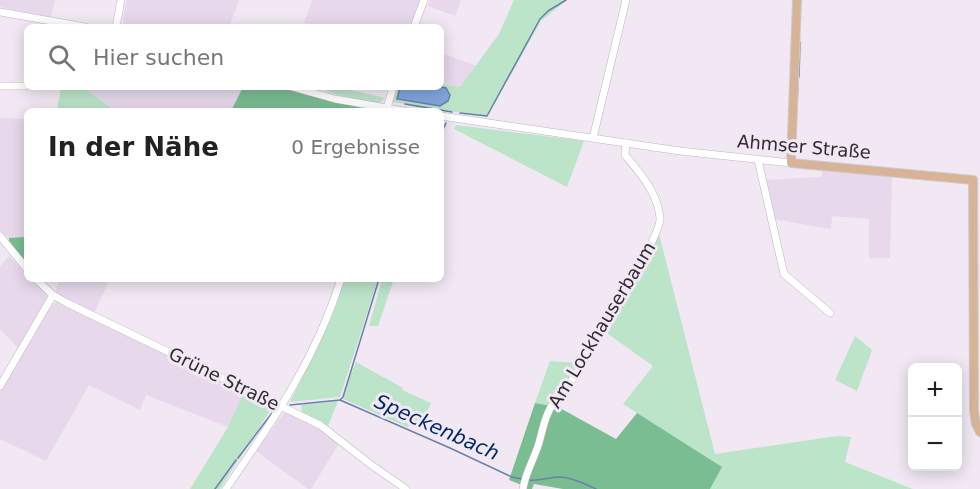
<!DOCTYPE html>
<html lang="de">
<head>
<meta charset="utf-8">
<style>
  body { margin:0; font-family:"DejaVu Sans",sans-serif; background:#f2f2f2; color:#222 }
  .controls { position:absolute; right:18px; bottom:18px; display:grid; overflow:hidden; border-radius:9px; box-shadow:0 3px 15px #0003 }
  .controls button { width:54px; height:54px; display:grid; place-items:center; padding:0; border:0; border-bottom:2px solid #e0e0e0; background:#fff; color:#222; font:30px sans-serif }
  .list { margin:0; padding:0; list-style:none }
  h2 { display:flex; justify-content:space-between; align-items:center; height:78px; margin:0; padding:0 24px; font-size:26px }
  h2 small { font-size:20px; font-weight:400; color:#767676 }
  .icon { flex:none; width:33px; height:33px; fill:none; stroke:currentColor; stroke-width:2; stroke-linecap:round; stroke-linejoin:round }
  .map { position:relative; flex:none; width:980px; height:489px; overflow:hidden }
  .search { position:absolute; background:#fff; box-shadow:0 3px 15px #0003; left:24px; top:24px; width:420px; height:66px; display:flex; align-items:center; gap:15px; box-sizing:border-box; padding:0 21px; border-radius:9px; color:#767676; font-size:22px }
  .panel { position:absolute; background:#fff; box-shadow:0 3px 15px #0003; left:24px; top:108px; width:420px; height:174px; border-radius:9px }
  .map>svg:first-child { display:block }
  .built { fill:#e7d9eb }
  .green { fill:#bce4c9 }
  .forest { fill:#7bbd93 }
  .water { fill:#82a5de; stroke:#6980aa; stroke-width:1.5 }
  .lines { fill:none; stroke-linecap:round; stroke-linejoin:round }
  .stream { stroke:#6980aa; stroke-width:1.5 }
  .minor-casing { stroke:#beb5c0; stroke-width:8 }
  .major-casing { stroke:#cdcccd; stroke-width:10 }
  .minor { stroke:#fff; stroke-width:7 }
  .major { stroke:#d7b397; stroke-width:8 }
  .labels { text-anchor:middle; stroke-width:6; stroke-linejoin:round; paint-order:stroke }
  .street-label { font-size:18px; fill:#2f2b30; stroke:#f1e8f4 }
  .water-label { font-size:20px; font-style:italic; fill:#00296a; stroke:#f1e8f4 }
</style>
</head>
<body>
<div class="map">
<svg width="980" height="489" viewBox="0 0 980 489">
  <rect width="100%" height="100%" fill="#f1e8f4"/>
  <g class="built">
    <polygon points="0,0 55,0 51,17 0,7"/>
    <polygon points="127,0 239,0 229,27 124,27 123,18"/>
    <polygon points="312,0 422,0 411,27 328,27 304,23"/>
    <polygon points="430,0 461,0 455,16 428,6"/>
    <polygon points="441,53 477,66 460,87 441,84"/>
    <polygon points="82,87 243,87 231,111 118,111"/>
    <polygon points="0,118 27,119 27,238 9,238 0,231"/>
    <polygon points="822,169 892,175 890,258 869,258 869,219 832,216 831,229 773,219 764,180 822,177"/>
    <polygon points="9,256 27,275 27,279 31,279 47,296 47,302 19,349 0,329 0,267"/>
    <polygon points="59,279 110,279 94,313 55,294"/>
    <polygon points="57,302 247,392 241,399 228,427 146,395 140,410 89,385 46,461 0,439 0,392 50,306"/>
    <polygon points="284,413 288,413 328,432 340,442 311,489 308,489 256,451"/>
  </g>
  <g class="green">
    <polygon points="514,0 567,0 541,21 487,117 393,102 398,87 400,87 397,99 444,105 446,88 441,87 441,84 460,87 499,34"/>
    <polygon points="61,87 82,87 112,108 109,108 105,111 57,111"/>
    <polygon points="315,87 337,87 385,98 378,104 335,94"/>
    <polygon points="456,125 584,141 567,187 454,129"/>
    <polygon points="659,234 715,454 837,436 851,437 845,462 913,489 710,489 721,467 623,404 653,366 604,331 645,264"/>
    <polygon points="344,279 378,279 340,397 290,402 331,319"/>
    <polygon points="382,279 394,279 378,326 369,326"/>
    <polygon points="855,336 872,350 857,391 835,380"/>
    <polygon points="550,361 579,363 564,387 549,405 535,403"/>
    <polygon points="356,362 403,388 402,390 431,403 425,417 421,416 418,421 407,427 343,399 345,388"/>
    <polygon points="247,392 273,406 220,489 190,489 228,427 241,398"/>
    <polygon points="338,401 328,426 302,413 301,405"/>
  </g>
  <g class="forest">
    <polygon points="243,87 283,87 327,100 378,111 231,111"/>
    <polygon points="26,237 27,238 27,266 9,243 9,238"/>
    <polygon points="535,403 558,407 616,439 637,413 722,467 710,489 563,489 534,484 532,489 527,489 527,487 509,480"/>
  </g>
  <polygon class="water" points="400,87 441,87 446,88 450,95 448,101 440,106 397,99"/>
  <g class="lines">
    <g class="stream">
      <polyline points="799,77 800,42"/>
      <polyline points="405,104 452,112"/>
      <polyline points="797,106 798,83"/>
      <polyline points="460,113 487,116 540,19 548,11 566,0"/>
      <polyline points="441,134 446,123"/>
      <polyline points="340,400 450,448 512,477 522,479"/>
      <polyline points="290,405 340,400 343,397 379,279"/>
      <polyline points="238,458 275,409"/>
      <path d="M 528,480 C 539,481 547,478 558,477 C 571,477 585,484 596,489"/>
      <polyline points="215,489 236,460"/>
    </g>
    <g class="minor-casing">
      <g id="minor">
        <polyline points="0,12 85,27"/>
        <polyline points="116,27 121,0"/>
        <polyline points="414,27 424,0"/>
        <polyline points="0,86 25,86"/>
        <polyline points="292,87 335,99 404,111"/>
        <polyline points="386,111 393,87"/>
        <polyline points="441,116 680,151 791,163"/>
        <polyline points="593,138 626,0"/>
        <polyline points="758,160 784,274 830,313"/>
        <polyline points="0,236 27,269"/>
        <polyline points="36,279 53,295 67,303 320,425 370,464 406,489"/>
        <polyline points="0,386 53,295"/>
        <path d="M 226,489 C 274,419 315,361 341,279"/>
        <path d="M 523,489 C 525,474 533,461 538,446 C 542,434 544,418 551,407 C 556,399 563,393 568,386 C 583,364 662,236 660,218 C 658,193 640,173 625,155 L 626,143"/>
      </g>
    </g>
    <g class="major-casing">
      <polyline id="major" points="797,0 791,163 973,180 974,411 976,424 980,432"/>
    </g>
    <use href="#minor" class="minor"/>
    <use href="#major" class="major"/>
  </g>
  <g class="labels">
    <g class="street-label">
      <text transform="translate(804 147) rotate(5)" y="6">Ahmser Straße</text>
      <text transform="translate(602 325) rotate(-59)" y="6">Am Lockhauserbaum</text>
      <text transform="translate(224 379) rotate(26)" y="6">Grüne Straße</text>
    </g>
    <g class="water-label">
      <text transform="translate(437 427) rotate(24)" y="7">Speckenbach</text>
    </g>
  </g>
</svg>
<div class="controls">
<button>+</button>
<button>−</button>
</div>
<div class="search"><svg class="icon" aria-label="search" viewBox="0 0 24 24"><circle cx="10" cy="10" r="6"/><path d="M15 15l6 6"/></svg>Hier suchen</div>
<section class="panel">
<h2>In der Nähe<small>0 Ergebnisse</small></h2>
<ul class="list">
</ul>
</section>
</div>
</body>
</html>
